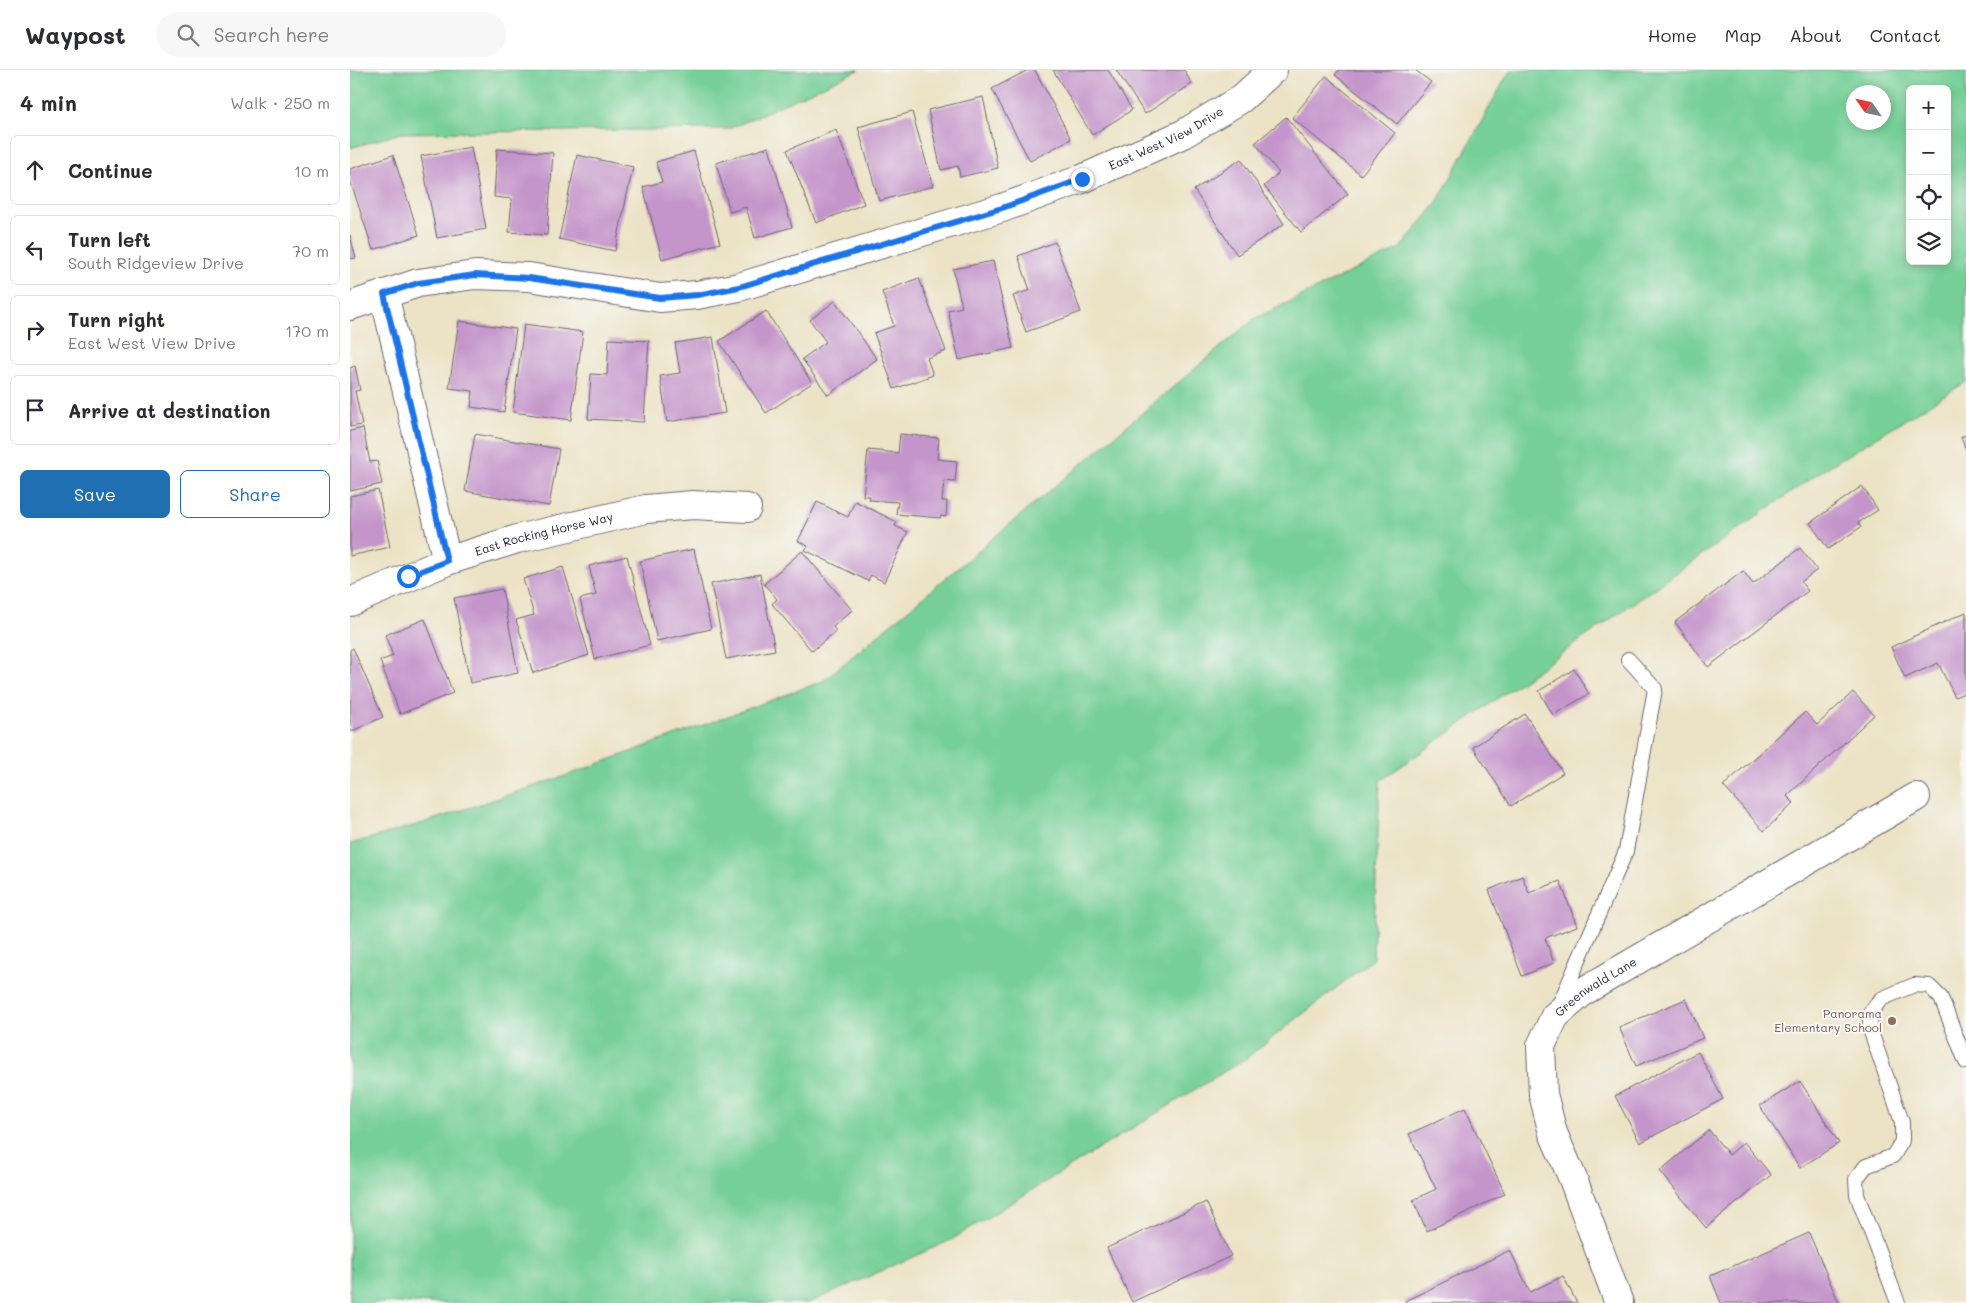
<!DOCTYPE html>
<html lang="en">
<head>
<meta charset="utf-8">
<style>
  body { margin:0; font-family:Mali,sans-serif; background:#f7f7f7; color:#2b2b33 }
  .controls { position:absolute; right:15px; top:15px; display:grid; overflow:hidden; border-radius:8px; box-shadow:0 2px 8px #0003 }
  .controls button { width:45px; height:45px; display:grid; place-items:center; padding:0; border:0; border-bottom:1px solid #e1e1e2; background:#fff; color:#2b2b33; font:25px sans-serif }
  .compass { position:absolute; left:1496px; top:15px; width:45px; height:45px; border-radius:50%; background:#fff; box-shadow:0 2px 8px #0003; rotate:304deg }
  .stop { position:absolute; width:15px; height:15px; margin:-11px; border:4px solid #1a73e8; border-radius:50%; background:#fff }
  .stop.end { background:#1a73e8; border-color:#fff; box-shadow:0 1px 5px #0008 }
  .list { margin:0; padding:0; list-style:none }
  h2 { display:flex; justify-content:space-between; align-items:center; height:65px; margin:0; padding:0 20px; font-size:21px }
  h2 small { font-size:16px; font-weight:400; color:#7c7c81 }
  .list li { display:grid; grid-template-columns:32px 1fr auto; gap:15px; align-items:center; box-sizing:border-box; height:70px; margin:0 10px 10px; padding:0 10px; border:1px solid #e1e1e2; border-radius:8px }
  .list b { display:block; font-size:19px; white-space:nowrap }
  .list p { margin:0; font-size:16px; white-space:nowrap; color:#7c7c81 }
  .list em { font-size:16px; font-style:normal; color:#7c7c81 }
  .actions { display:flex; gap:10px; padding:15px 20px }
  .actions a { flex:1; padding:11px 0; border:1px solid #1f6fb2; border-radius:8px; text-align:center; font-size:18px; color:#1f6fb2 }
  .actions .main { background:#1f6fb2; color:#fff }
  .icon { flex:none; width:28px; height:28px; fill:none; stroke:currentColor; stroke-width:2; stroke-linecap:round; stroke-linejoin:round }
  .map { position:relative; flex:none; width:1616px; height:1233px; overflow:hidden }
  header { display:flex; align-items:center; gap:30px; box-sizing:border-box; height:70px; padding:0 25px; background:#fff; border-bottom:1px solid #e1e1e2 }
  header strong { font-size:24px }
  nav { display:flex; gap:28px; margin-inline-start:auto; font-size:18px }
  .search { width:350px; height:45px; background:#f7f7f7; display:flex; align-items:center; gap:12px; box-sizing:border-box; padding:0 18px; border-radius:28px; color:#7c7c81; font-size:19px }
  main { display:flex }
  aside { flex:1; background:#fff }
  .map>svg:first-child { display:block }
  .green { fill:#75cf96; stroke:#4c7868; fill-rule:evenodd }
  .building { fill:#c495ca }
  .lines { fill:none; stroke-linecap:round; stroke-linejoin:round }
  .service-casing { stroke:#69666c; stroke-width:16 }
  .minor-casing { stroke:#69666c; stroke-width:30 }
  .service { stroke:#fff; stroke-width:14 }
  .minor { stroke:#fff; stroke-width:28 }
  .route { stroke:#1a73e8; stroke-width:6 }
  .education-dot { fill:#8d6e63; stroke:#f6f6f2; stroke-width:2 }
  .labels { text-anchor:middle; stroke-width:4; stroke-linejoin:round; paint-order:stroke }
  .street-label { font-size:12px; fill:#22223b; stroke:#f6f6f2 }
  .education-label { font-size:12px; fill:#785e54; stroke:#f6f6f2; text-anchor:end }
</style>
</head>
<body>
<header>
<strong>Waypost</strong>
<div class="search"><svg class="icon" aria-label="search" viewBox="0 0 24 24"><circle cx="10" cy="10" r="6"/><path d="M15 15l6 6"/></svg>Search here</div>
<nav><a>Home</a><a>Map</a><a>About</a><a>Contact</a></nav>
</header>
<main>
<aside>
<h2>4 min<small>Walk · 250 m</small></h2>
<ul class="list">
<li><svg class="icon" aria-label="ahead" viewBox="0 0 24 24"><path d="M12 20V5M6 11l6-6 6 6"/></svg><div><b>Continue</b></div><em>10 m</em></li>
<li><svg class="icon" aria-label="left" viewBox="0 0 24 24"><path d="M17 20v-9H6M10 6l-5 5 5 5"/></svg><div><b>Turn left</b><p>South Ridgeview Drive</p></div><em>70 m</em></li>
<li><svg class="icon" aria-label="right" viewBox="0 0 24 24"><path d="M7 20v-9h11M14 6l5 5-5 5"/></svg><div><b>Turn right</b><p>East West View Drive</p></div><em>170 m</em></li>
<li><svg class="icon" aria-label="arrive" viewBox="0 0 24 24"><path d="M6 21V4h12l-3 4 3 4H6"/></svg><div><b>Arrive at destination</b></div></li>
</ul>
<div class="actions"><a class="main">Save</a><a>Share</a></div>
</aside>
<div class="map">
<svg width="1616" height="1233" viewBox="0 0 1616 1233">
  <rect width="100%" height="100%" fill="#f6f6f2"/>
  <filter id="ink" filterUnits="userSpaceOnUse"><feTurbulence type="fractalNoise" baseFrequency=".02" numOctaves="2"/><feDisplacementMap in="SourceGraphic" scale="10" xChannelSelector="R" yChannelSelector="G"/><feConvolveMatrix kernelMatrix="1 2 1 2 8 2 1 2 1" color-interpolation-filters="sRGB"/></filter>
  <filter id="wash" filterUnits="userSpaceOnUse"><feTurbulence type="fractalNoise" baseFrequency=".0096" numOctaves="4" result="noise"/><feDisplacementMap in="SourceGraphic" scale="20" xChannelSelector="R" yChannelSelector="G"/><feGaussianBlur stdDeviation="1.12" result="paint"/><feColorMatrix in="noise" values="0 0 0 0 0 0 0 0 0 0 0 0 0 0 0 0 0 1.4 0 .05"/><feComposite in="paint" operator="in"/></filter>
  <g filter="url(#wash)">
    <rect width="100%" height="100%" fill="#ece3c6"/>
    <g class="green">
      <polygon points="0,0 509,0 379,59 52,63 0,78"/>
      <path d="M 1160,0 L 1616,0 L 1616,312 L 1470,402 L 1030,711 L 1023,889 L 898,987 L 601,1170 L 459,1233 L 0,1233 L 0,774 L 73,753 L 215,706 L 473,611 L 904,249 L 1050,178 L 1086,134 ZM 1560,19 L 1597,19 L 1597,191 L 1560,191 ZM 1504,22 L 1534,22 L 1534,52 L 1504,52 Z"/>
    </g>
    <g id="blocks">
      <g class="building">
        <polygon points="678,0 685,0 721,69 680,91 642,19"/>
        <polygon points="703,0 758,0 782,40 742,65"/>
        <polygon points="766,0 834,0 842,14 795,44"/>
        <polygon points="989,0 1065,0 1081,12 1047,54 985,5"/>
        <polygon points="976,6 1045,63 1011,105 942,48"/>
        <polygon points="633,27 648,98 610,107 608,96 591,100 578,40"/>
        <polygon points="562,42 583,116 529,131 508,57"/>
        <polygon points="936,47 998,124 951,162 914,116 929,103 905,73"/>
        <polygon points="486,60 514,134 466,153 437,80"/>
        <polygon points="121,77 136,159 87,168 71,86"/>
        <polygon points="419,77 442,157 405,168 396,137 380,142 366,93"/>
        <polygon points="147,79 203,83 197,165 159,162 162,129 144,127"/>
        <polygon points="344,81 370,173 312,189 293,117 312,112 306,92"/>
        <polygon points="43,85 69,165 23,180 0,110 0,99"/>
        <polygon points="227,85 283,97 265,181 209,169"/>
        <polygon points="891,89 934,154 887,185 844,120"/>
        <polygon points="0,165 6,188 0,189"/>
        <polygon points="705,172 731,242 676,262 663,226 680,220 668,186"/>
        <polygon points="643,191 663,278 609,290 598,240 612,237 603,199"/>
        <polygon points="569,208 596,281 577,288 583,305 544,319 524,263 544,256 532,222"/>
        <polygon points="485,231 527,289 478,325 452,289 476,272 460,250"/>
        <polygon points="416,241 462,313 416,343 369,271"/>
        <polygon points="109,251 166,259 154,342 121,337 123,321 99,318"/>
        <polygon points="174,254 233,262 221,350 163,342"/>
        <polygon points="363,267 375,343 317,352 310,306 330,303 325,273"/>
        <polygon points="259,269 299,271 294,352 238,349 241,304 257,305"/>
        <polygon points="5,296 10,320 5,321 12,355 0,357 0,298"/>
        <polygon points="13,358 20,392 27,391 32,414 0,421 0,361"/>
        <polygon points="125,364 209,379 199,436 115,421"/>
        <polygon points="550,364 589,368 587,389 607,391 605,412 594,411 592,431 597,431 596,447 591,446 590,448 546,444 548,432 519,430 520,426 513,426 518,380 548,383"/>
        <polygon points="1616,365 1616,380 1611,367"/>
        <polygon points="1512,416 1528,440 1508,453 1511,457 1478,479 1460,453"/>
        <polygon points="28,420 40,477 0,486 0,426"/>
        <polygon points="505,431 547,452 545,456 558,462 534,512 521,505 518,511 455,480 458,476 448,471 467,432 498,447"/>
        <polygon points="1450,478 1467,500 1451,512 1458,521 1358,597 1325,552 1393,501 1403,514"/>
        <polygon points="344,479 361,559 307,571 290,491"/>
        <polygon points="452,481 502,540 483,557 486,561 462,581 422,534 427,529 414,514"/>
        <polygon points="277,486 300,575 245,589 230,529 246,525 239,496"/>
        <polygon points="213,497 239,585 183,603 166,550 184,545 173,509"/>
        <polygon points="410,504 425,580 376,589 361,514"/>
        <polygon points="152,519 168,603 120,613 104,528"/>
        <polygon points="1616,542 1616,622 1605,627 1588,593 1555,608 1541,577"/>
        <polygon points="75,549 103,623 50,644 30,591 43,586 35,565"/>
        <polygon points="3,578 33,647 0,662 0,580"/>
        <polygon points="1224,599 1239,624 1203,645 1189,621"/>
        <polygon points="1503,622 1524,645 1437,726 1444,733 1414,761 1373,716 1455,642 1467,655"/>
        <polygon points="1175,644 1213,703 1161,736 1123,677"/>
        <polygon points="1172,806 1179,823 1210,811 1227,856 1195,868 1204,893 1172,906 1139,820"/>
        <polygon points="1336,929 1353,968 1286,996 1269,957"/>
        <polygon points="1348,982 1373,1029 1290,1073 1265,1026"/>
        <polygon points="1450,1011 1489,1073 1450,1098 1410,1036"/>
        <polygon points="1115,1038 1155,1124 1077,1161 1063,1130 1086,1119 1059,1064"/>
        <polygon points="1359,1060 1379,1085 1394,1072 1421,1105 1356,1158 1310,1101"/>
        <polygon points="856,1132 881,1186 782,1232 757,1178"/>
        <polygon points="1459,1163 1489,1233 1371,1233 1360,1206"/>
        <polygon points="1160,1180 1180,1222 1213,1206 1227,1233 1056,1233 1055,1231"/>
      </g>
    </g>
  </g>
  <g filter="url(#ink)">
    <use href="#blocks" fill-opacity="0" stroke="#69666c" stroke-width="1"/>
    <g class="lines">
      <g class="service-casing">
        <g id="service">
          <polyline points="1210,933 1276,781 1305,619 1278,589"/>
          <polyline points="1548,1233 1507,1125 1506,1109 1516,1096 1543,1086 1552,1071 1552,1052 1520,959 1520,943 1531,929 1564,915 1579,916 1591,928 1616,992"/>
        </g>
      </g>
      <g class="minor-casing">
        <g id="minor">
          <polyline points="34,224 97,491"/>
          <path id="s1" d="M 0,236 L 68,213 L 125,205 L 179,207 L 310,228 L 347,225 L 389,217 L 652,138 L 732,109 L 833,64 L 891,29 L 923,0"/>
          <path id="s2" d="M 0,532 L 97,491 L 167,469 L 296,439 L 343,435 L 397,438"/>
          <path id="s3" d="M 1269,1233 L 1223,1109 L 1203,1063 L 1193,1024 L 1191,976 L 1205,946 L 1234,921 L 1566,727"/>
        </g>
      </g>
      <use href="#service" class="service"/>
      <use href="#minor" class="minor"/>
    </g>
  </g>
  <g class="lines" filter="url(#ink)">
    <polyline class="route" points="58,506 97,491 34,224 68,213 125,205 179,208 310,228 347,225 389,217 652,138 732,109"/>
  </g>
  <circle class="education-dot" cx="1542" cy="951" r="5"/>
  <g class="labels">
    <g class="street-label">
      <text dy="4" stroke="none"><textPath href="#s1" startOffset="849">East West View Drive</textPath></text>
      <text dy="4" stroke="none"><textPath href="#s2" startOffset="206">East Rocking Horse Way</textPath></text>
      <text dy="4" stroke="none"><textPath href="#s3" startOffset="354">Greenwald Lane</textPath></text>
    </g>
    <g class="education-label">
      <text x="1532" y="948">Panorama<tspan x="1532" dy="14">Elementary School</tspan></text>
    </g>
  </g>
</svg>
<div class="controls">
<button>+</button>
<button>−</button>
<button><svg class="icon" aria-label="locate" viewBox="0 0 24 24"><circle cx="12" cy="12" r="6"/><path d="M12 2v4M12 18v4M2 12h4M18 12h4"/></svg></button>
<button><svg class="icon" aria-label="layers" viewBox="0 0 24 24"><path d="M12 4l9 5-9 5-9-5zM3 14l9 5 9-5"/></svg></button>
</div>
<svg class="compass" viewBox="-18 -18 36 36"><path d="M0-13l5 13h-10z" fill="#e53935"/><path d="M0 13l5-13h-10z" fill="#7c7c81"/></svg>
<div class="stop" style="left:58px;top:506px"></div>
<div class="stop end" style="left:732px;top:109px"></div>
</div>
</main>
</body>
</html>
